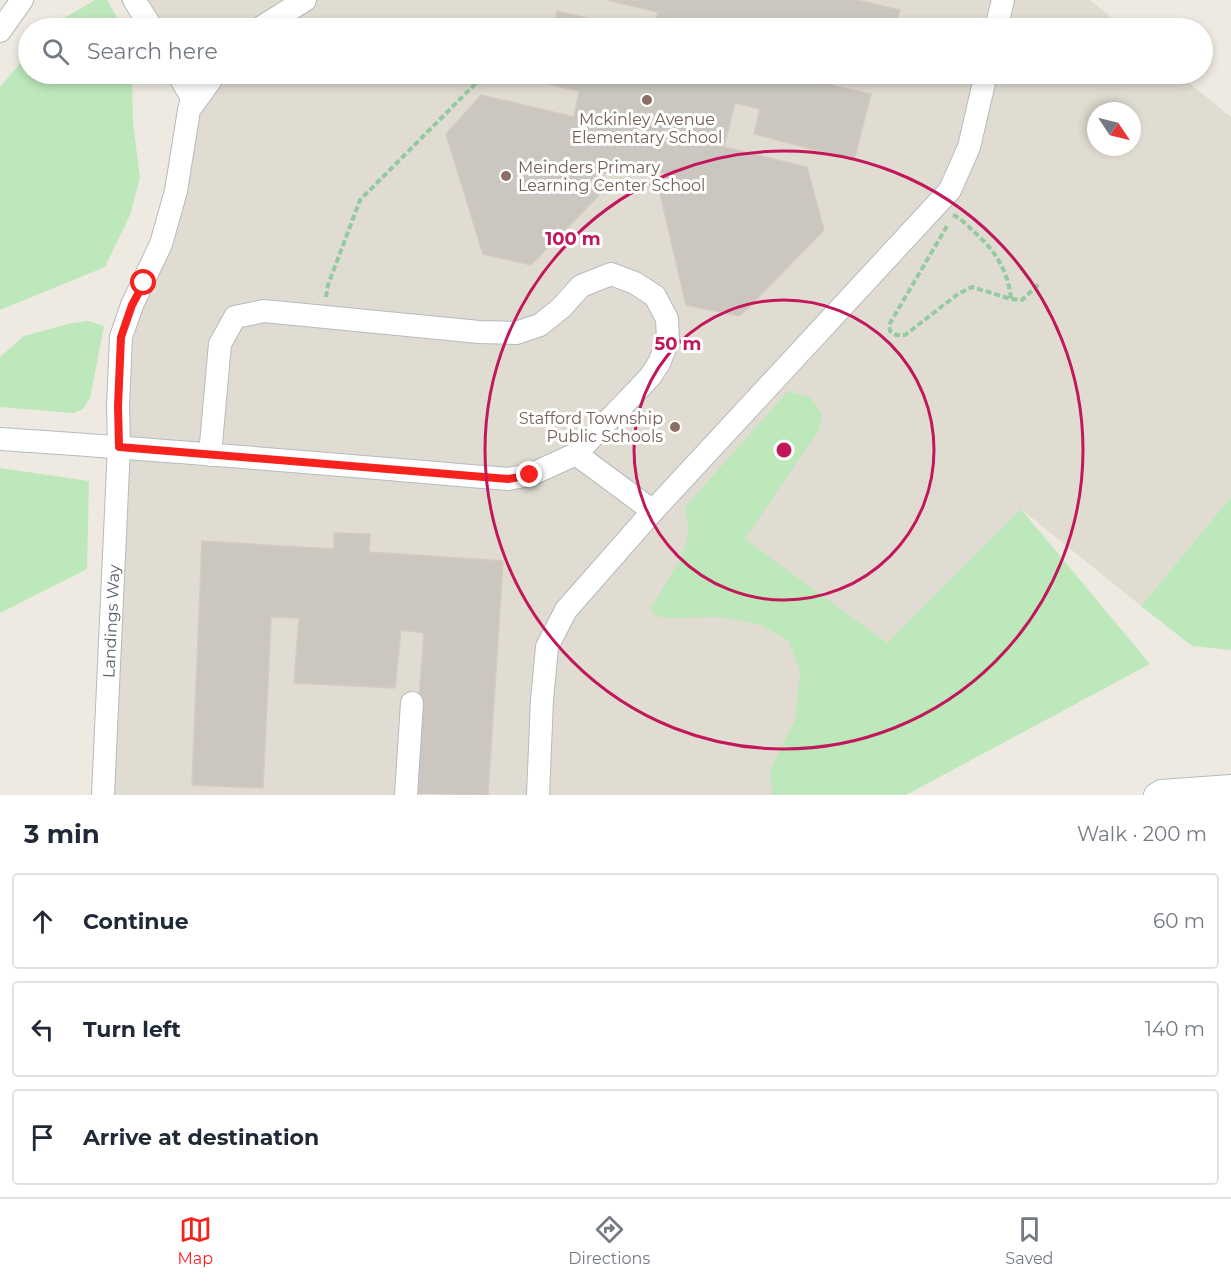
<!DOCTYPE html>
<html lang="en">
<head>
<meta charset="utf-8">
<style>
  body { margin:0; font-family:Montserrat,sans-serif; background:#f6f6f7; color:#1f2937 }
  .compass { position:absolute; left:1087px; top:102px; width:54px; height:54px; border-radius:50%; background:#fff; box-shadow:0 3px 9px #0003; rotate:125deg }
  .stop { position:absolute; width:18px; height:18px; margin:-14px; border:4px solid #f7221e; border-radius:50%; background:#fff }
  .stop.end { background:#f7221e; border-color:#fff; box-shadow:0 2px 6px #0008 }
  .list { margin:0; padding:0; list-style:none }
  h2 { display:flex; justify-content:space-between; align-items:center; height:78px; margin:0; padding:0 24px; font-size:26px }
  h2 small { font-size:20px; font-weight:400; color:#747a83 }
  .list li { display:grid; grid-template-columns:39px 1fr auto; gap:18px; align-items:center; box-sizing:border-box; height:96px; margin:0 12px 12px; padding:0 12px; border:2px solid #e0e1e3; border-radius:6px }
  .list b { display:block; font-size:22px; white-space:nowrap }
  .list em { font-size:20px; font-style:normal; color:#747a83 }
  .icon { flex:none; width:33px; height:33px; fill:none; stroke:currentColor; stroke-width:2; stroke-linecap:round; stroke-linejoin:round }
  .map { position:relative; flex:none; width:1231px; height:795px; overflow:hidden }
  .search { position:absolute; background:#fff; box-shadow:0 3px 9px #0003; left:18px; right:18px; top:18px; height:66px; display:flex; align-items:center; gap:15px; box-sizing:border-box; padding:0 21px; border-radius:33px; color:#747a83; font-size:22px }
  .sheet { height:402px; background:#fff }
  nav { display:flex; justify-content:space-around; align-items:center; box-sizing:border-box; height:84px; border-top:2px solid #e0e1e3; background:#fff; font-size:16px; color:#747a83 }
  nav a { display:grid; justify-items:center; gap:3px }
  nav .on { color:#f7221e }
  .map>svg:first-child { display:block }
  .education { fill:#e0dcd1; fill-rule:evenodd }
  .green { fill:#bde8bb }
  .building { fill:#cbc6c0; stroke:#d3cbbf; stroke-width:1.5 }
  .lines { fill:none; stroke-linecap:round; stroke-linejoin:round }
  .minor-casing { stroke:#b6babf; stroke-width:24 }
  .path { stroke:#93ca9f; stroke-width:4; stroke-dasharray:6 3; stroke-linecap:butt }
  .minor { stroke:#fff; stroke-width:22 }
  .route { stroke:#f7221e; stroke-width:8 }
  .ring { fill:none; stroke:#c2185b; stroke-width:3 }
  .education-dot { fill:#8d6e63; stroke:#fff; stroke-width:2 }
  .labels { text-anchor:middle; stroke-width:6; stroke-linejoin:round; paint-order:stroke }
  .education-label { font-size:16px; fill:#785e54; stroke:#fff }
  .street-label { font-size:16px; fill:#595e63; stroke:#fff }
  .centre { fill:#c2185b; stroke:#fff; stroke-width:3 }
  .ring-label { font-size:18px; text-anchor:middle; font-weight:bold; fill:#c2185b; stroke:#fff; stroke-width:6; stroke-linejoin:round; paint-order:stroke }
</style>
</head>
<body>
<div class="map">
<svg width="1231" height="795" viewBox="0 0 1231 795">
  <rect width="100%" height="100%" fill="#eeeae1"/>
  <g class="education">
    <polygon points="120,0 1090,0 1124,28 138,28"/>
    <path d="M 166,74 L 1178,74 L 1231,117 L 1231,497 L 1141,606 L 1021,509 L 770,769 L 772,795 L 104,795 L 132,305 L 192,95 L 179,93 ZM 1096,111 L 1132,111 L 1132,147 L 1096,147 Z"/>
  </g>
  <g class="green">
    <polygon points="95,0 107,0 123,28 50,28 54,24"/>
    <polygon points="28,54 28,74 132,74 133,122 140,178 130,215 105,267 0,310 0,87"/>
    <polygon points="88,321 104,326 90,398 83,409 73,413 0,407 0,357 24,336 72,323"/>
    <polygon points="788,391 811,398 822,414 819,430 745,539 887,643 1021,509 1150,664 906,795 772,795 770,770 795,720 800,670 788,640 759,624 720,617 668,618 655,616 651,608 681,558 689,532 685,507"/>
    <polygon points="0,468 89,481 87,569 0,613"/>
    <polygon points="1231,497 1231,650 1192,646 1141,606"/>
  </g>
  <g class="building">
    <polygon points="607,0 857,0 900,10 895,28 654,28 658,12"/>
    <polygon points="557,11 629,28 553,28"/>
    <polygon points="542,74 783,74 871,94 854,160 754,134 760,109 735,103 724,147 807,167 824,230 740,316 686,305 659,189 667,187 663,173 615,162 599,180 607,187 531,265 483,254 446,134 481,95 574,117 579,91 540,82"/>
    <polygon points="334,533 370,534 369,552 503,561 488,795 412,793 424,633 401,630 395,688 294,683 299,618 271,617 263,788 192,785 202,541 334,549"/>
  </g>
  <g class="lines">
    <g class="minor-casing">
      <g id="minor">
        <polyline points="134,0 152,28"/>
        <polyline points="260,28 305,0"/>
        <polyline points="996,28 1003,0"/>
        <polyline points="0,31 22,0"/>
        <polyline points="178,74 192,98 189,110"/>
        <path d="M 0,439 C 169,450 339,465 508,479 L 530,475 L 576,454 L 650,377 L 659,363 L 668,341 L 667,319 L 655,296 L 635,283 L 611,274 L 581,286 L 561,308 L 540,325 L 516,333 L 479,332 L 264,311 L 235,317 L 220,344 L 210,455"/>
        <polyline points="576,454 653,511"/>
        <path id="s1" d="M 103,795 L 119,446 L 118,406 L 121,337 L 132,305 L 161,244 L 176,191 L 189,110 L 215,74"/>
        <polyline points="406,795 412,703"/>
        <polyline points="538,795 542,700 547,647 566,610 653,511 950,190 969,147 986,74"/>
        <polyline points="1155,795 1161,791 1231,786"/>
      </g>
    </g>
    <g class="path">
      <path d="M 953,215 C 959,217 966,224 971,229 C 994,249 1008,269 1011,299"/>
      <polyline points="947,226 889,325 890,331 896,335 905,335 958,294 972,287 1011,299 1022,300 1040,283"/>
      <polyline points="326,297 328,285 360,200 477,82"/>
    </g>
    <use href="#minor" class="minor"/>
  </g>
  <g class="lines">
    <polyline class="route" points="144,283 132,305 121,337 118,406 119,447 508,479 530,475"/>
  </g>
  <g class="ring">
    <circle cx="784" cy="450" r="150"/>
    <circle cx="784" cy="450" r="299"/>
  </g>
  <g class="education-dot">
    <circle cx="647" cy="100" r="6"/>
    <circle cx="506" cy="176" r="6"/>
    <circle cx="675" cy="427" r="6"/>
  </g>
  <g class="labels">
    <g class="education-label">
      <text x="647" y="125">Mckinley Avenue<tspan x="647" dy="18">Elementary School</tspan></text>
      <text x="518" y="173" text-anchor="start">Meinders Primary<tspan x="518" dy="18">Learning Center School</tspan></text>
      <text x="663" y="424" text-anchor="end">Stafford Township<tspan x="663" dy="18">Public Schools</tspan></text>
    </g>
    <g class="street-label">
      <text dy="6" stroke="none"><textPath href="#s1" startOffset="174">Landings Way</textPath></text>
    </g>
  </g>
  <circle cx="784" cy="450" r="9" class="centre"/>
  <g class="ring-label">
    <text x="573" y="245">100 m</text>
    <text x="678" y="350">50 m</text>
  </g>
</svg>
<svg class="compass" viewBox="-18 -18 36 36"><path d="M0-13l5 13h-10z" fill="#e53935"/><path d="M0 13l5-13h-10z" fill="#747a83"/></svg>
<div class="stop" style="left:144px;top:283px"></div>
<div class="stop end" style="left:530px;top:475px"></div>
<div class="search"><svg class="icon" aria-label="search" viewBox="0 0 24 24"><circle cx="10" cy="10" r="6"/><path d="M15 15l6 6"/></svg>Search here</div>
</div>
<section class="sheet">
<h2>3 min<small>Walk · 200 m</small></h2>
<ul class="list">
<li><svg class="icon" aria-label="ahead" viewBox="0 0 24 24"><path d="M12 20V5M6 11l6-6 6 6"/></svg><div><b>Continue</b></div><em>60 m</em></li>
<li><svg class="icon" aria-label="left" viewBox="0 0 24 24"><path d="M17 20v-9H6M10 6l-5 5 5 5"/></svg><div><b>Turn left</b></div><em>140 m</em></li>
<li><svg class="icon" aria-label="arrive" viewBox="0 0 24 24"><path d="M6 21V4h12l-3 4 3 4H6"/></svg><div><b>Arrive at destination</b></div></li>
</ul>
</section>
<nav>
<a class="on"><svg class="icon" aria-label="map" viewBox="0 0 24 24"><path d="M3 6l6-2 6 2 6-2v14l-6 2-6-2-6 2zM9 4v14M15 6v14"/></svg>Map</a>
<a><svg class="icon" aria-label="directions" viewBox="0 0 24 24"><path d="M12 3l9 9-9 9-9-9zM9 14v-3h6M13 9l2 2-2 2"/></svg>Directions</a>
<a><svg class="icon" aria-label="saved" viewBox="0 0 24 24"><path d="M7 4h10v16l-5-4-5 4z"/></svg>Saved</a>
</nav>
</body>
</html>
